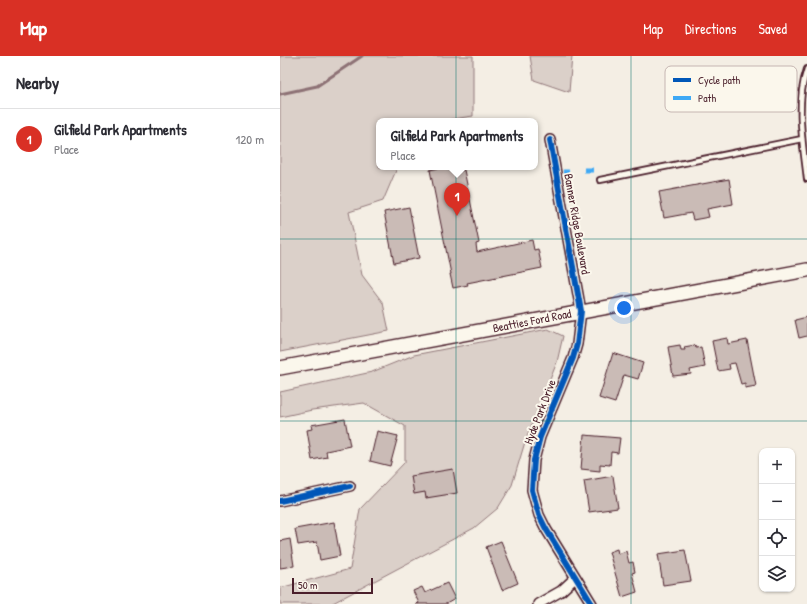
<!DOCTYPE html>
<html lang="en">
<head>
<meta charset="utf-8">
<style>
  body { margin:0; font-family:"Patrick Hand",sans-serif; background:#f7f7f7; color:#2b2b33 }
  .controls { position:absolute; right:12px; bottom:12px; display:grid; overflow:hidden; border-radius:8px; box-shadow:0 1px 3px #0004 }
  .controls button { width:36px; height:36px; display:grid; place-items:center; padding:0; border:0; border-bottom:1px solid #e1e1e2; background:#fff; color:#2b2b33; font:20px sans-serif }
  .scale { position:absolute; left:12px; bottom:10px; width:81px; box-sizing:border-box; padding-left:4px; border:2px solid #4a1f2b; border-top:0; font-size:11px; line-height:14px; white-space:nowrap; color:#4a1f2b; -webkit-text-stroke:3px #fbf7ec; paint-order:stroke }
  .you { position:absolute; left:344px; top:252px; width:14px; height:14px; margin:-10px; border:3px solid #fff; border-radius:50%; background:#1a73e8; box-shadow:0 0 0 6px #1a73e833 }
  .badge { display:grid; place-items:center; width:26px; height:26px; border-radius:50%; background:#d93025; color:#fff; font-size:13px; font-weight:700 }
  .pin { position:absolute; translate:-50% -33px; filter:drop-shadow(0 1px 2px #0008) }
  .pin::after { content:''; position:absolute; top:21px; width:14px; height:12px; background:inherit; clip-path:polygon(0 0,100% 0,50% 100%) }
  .popup { position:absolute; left:96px; top:62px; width:162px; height:52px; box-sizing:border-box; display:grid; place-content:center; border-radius:8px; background:#fff; filter:drop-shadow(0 1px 3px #0005); font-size:13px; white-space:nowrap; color:#7c7c81 }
  .popup b { font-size:15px; color:#2b2b33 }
  .popup::after { content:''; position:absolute; left:50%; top:100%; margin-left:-8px; border:8px solid transparent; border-top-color:#fff }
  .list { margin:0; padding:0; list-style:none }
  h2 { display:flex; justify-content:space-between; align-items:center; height:52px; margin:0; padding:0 16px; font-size:17px }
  h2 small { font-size:13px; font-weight:400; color:#7c7c81 }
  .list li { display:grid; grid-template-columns:26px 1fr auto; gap:12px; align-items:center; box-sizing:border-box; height:60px; padding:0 16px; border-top:1px solid #e1e1e2 }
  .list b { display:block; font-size:15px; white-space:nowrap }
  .list p { margin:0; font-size:13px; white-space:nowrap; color:#7c7c81 }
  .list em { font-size:13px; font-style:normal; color:#7c7c81 }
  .icon { flex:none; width:22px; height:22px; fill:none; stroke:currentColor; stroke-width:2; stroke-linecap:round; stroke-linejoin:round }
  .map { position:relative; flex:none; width:527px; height:548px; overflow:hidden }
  header { display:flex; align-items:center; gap:24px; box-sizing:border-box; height:56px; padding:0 20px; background:#d93025; color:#fff }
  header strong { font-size:19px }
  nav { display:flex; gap:22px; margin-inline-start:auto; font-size:14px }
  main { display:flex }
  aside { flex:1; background:#fff }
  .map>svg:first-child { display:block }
  .green { fill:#dbd0c9; stroke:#92787a }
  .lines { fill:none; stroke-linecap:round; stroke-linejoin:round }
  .stream { stroke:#8d7174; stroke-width:3 }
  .building { fill:#cabbb6; stroke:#4a1f2b }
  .service-casing { stroke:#4a1f2b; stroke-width:8 }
  .minor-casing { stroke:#4a1f2b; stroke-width:12 }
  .secondary-casing { stroke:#4a1f2b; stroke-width:16 }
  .service { stroke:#fbf7ec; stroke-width:4.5 }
  .minor { stroke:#fbf7ec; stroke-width:9 }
  .secondary { stroke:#fbf7ec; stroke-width:13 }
  .quiet { stroke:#3fa9f5; stroke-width:5; stroke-dasharray:10 5; stroke-linecap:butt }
  .cycleway-casing { stroke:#fbf7ec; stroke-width:8 }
  .cycleway { stroke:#0057b8; stroke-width:6 }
  .grid { fill:none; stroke:#0f766e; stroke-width:1; stroke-opacity:0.55 }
  .labels { text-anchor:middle; stroke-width:4; stroke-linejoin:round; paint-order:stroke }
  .street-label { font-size:12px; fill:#4a1f2b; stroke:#fbf7ec }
  .key { fill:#fbf7ec; stroke:#c6b6b2; stroke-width:1 }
  .key-label { font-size:11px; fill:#4a1f2b }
</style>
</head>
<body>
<header>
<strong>Map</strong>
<nav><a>Map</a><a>Directions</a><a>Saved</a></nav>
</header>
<main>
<aside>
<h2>Nearby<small></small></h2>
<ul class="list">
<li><span class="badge">1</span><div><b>Gilfield Park Apartments</b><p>Place</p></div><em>120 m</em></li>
</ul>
</aside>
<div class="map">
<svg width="527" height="548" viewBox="0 0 527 548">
  <rect width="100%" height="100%" fill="#f4eee4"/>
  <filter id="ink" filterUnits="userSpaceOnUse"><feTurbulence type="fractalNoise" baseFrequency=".025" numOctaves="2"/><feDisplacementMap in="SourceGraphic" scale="8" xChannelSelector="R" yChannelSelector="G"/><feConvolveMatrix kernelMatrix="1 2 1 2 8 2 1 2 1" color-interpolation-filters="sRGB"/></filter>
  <g filter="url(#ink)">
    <g class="green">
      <polygon points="0,0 193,0 193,60 159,65 99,65 99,111 117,112 103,145 69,156 82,219 103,247 109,275 0,296"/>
      <polygon points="250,0 292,0 289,36 254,24"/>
      <polygon points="268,273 283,280 277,306 245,386 232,429 218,452 194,472 51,548 0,548 0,532 70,513 80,453 125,406 125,370 84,347 32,354 0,361 0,336 92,316 134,299"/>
    </g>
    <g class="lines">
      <polyline class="stream" points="0,38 37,30 82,0"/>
    </g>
    <g class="building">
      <polygon points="163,111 180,111 180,115 184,114 199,187 196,188 197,196 252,184 254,194 258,193 262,212 187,227 188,229 173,232 170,218 171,218 150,114"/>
      <polygon points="449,123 453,148 427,153 429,161 413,164 411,157 384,162 379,136"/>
      <polygon points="129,151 139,202 114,207 104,156"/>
      <polygon points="527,261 527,280 519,282 515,264"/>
      <polygon points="447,282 448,288 467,284 476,330 465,332 465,327 461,328 455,307 449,308 450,313 438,315 432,285"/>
      <polygon points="400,289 401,294 405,294 404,291 415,289 416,292 421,291 425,311 410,314 411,318 393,320 388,291"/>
      <polygon points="333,297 363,307 358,323 344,319 335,347 319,342"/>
      <polygon points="65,363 70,390 46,395 47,401 32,404 27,374 32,373 31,369"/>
      <polygon points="97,375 118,380 110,410 90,405"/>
      <polygon points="304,379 340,382 338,397 331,396 330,409 320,408 320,415 301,413"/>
      <polygon points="173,413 177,437 146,442 145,436 134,438 131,420"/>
      <polygon points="333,420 338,452 309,456 304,425"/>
      <polygon points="54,466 60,500 40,504 37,486 18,489 15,473"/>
      <polygon points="10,483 14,510 0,512 0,485"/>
      <polygon points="221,485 238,527 222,534 206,491"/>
      <polygon points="337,493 338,498 346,495 349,507 353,506 355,516 352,517 357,536 342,541 329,496"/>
      <polygon points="405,494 411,525 383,529 378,498"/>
      <polygon points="167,527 175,543 166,548 136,548 139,547 133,535 142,531 145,537"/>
    </g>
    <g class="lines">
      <g class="service-casing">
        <g id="service">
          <path d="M 527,13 C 515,48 523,87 527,123"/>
          <polyline points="320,124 522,83"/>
        </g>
      </g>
      <g class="minor-casing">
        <g id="minor">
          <polyline points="270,84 301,255 297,288 293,302 260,381 254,404 252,434 259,459 266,473 312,548"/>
          <polyline points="0,445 70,430"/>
          <polyline points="258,548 281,535 295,522"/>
        </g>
      </g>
      <g class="secondary-casing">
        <polyline id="secondary" points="0,312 527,214"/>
      </g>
      <use href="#service" class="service"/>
      <use href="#minor" class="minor"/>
      <use href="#secondary" class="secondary"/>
      <g class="quiet">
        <polyline points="304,114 313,114"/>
        <polyline points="283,116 289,116"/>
      </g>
      <g class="cycleway-casing">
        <g id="cycleway">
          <polyline points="270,84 301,255 297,288 293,302 260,381 254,404 252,434 259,459 266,473 312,548"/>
          <polyline points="0,445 70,430"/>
        </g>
      </g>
      <use href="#cycleway" class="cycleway"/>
    </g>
  </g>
  <path class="grid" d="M 176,0 L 176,548M 351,0 L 351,548M 0,183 L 527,183M 0,365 L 527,365"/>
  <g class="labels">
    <g class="street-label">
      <text transform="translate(297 168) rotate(80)" y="4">Banner Ridge Boulevard</text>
      <text transform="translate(252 265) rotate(-11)" y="4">Beatties Ford Road</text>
      <text transform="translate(260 356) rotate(-69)" y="4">Hyde Park Drive</text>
    </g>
  </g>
  <rect x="385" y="10" width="132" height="46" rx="6" class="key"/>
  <rect x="393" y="22" width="18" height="4" fill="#0057b8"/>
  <rect x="393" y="40" width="18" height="4" fill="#3fa9f5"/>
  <g class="key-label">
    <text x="418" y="28">Cycle path</text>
    <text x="418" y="46">Path</text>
  </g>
</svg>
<div class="controls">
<button>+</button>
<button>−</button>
<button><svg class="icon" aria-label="locate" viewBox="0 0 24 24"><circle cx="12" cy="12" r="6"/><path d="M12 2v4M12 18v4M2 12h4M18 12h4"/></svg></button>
<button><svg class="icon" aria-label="layers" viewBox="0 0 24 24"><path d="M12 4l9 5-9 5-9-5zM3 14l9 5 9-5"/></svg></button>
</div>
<div class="scale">50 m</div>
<div class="you"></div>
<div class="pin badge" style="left:177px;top:160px">1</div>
<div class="popup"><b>Gilfield Park Apartments</b>Place</div>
</div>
</main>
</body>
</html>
